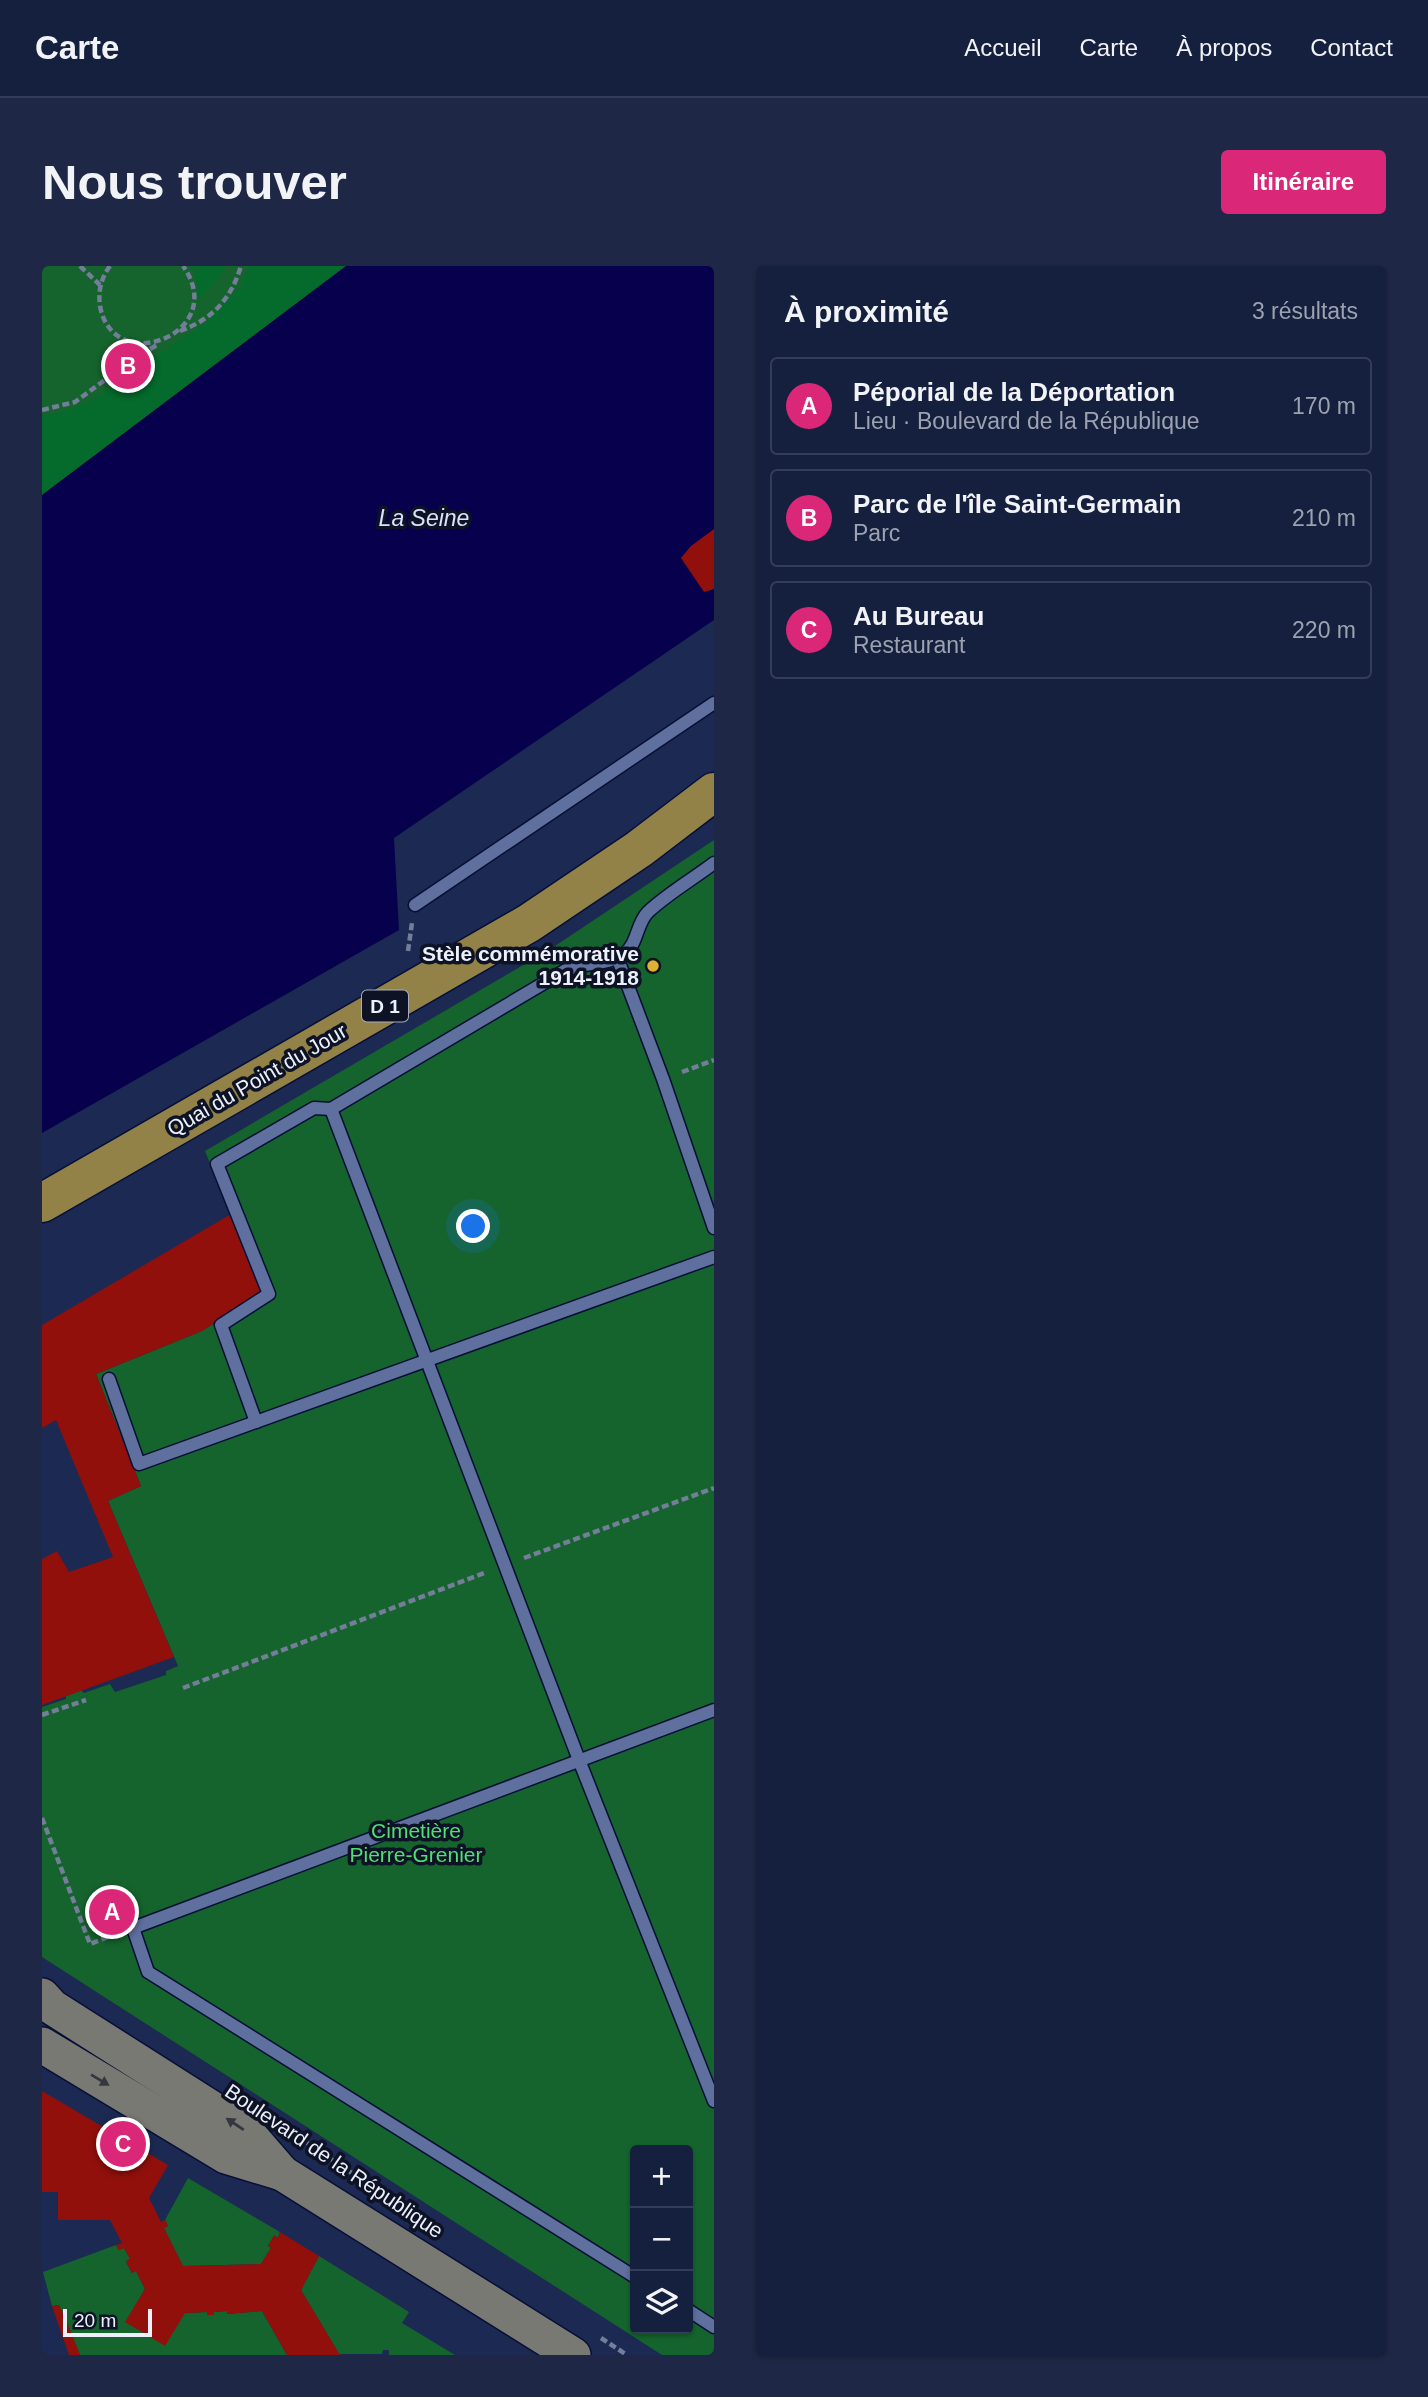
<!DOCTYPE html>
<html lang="fr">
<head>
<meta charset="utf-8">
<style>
  body { margin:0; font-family:Helvetica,sans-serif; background:#1e2745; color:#f1f3f6 }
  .controls { position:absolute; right:21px; bottom:21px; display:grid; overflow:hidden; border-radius:7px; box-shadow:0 2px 5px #0004 }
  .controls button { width:63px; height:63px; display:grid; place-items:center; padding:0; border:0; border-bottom:2px solid #343d58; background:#151f3e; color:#f1f3f6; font:35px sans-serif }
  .scale { position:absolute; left:21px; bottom:18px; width:89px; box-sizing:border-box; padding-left:7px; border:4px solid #ecf0fb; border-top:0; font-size:19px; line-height:24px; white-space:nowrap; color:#ecf0fb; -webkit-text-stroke:5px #0d1325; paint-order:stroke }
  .you { position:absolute; left:432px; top:961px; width:24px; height:24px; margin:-18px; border:5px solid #fff; border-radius:50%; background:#1a73e8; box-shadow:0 0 0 10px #1a73e833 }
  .badge { display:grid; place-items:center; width:46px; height:46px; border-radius:50%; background:#db2777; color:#fff; font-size:23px; font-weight:700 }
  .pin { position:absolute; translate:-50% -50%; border:4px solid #fff; box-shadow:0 2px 7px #0006 }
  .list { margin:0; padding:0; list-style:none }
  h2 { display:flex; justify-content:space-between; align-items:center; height:91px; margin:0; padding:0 28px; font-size:30px }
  h2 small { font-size:23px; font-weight:400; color:#9da2b0 }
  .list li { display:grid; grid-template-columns:46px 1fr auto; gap:21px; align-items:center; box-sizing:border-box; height:98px; margin:0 14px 14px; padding:0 14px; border:2px solid #343d58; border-radius:7px }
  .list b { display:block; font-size:26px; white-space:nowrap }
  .list p { margin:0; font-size:23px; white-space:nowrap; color:#9da2b0 }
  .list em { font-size:23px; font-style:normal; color:#9da2b0 }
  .icon { flex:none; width:38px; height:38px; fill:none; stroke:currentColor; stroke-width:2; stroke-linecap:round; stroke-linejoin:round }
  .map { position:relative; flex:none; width:672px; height:2089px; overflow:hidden; border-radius:7px }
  header { display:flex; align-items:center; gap:42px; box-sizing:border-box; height:98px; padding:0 35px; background:#151f3e; border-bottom:2px solid #343d58 }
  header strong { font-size:33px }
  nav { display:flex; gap:38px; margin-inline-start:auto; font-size:24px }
  .intro { display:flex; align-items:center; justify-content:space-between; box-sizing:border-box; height:168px; padding:0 42px }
  h1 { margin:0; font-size:49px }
  .button { padding:18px 32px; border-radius:7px; background:#db2777; color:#fff; font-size:24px; font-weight:700 }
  main { display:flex; gap:42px; padding:0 42px }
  aside { flex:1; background:#151f3e; border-radius:7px; box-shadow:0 2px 5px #0004 }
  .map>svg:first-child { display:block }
  .green { fill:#15642d; fill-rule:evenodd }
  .forest { fill:#046b2c }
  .water { fill:#06004d }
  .building { fill:#91100c }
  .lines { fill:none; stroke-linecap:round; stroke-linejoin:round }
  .service-casing { stroke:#070f36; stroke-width:15 }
  .secondary-casing { stroke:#070f36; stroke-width:38 }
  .primary-casing { stroke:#070f36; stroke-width:41 }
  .path { stroke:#747d99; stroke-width:4.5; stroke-dasharray:7 3.5; stroke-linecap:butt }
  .service { stroke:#5f6f9e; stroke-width:12 }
  .secondary { stroke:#797973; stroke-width:35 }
  .primary { stroke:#938248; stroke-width:38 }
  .oneway { fill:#333740 }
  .poi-dot { fill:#ddb233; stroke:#0d1325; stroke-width:2.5 }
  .labels { text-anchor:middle; stroke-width:7; stroke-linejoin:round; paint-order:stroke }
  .shield { fill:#0d1325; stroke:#a9aebb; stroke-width:2 }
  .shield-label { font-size:19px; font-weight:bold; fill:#ecf0fb }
  .poi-label { font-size:21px; font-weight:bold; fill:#ecf0fb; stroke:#0d1325; text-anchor:end }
  .street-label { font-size:21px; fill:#ecf0fb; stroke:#0d1325 }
  .park-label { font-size:21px; fill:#4edf75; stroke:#0d1325 }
  .water-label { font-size:23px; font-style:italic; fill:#d8e2fd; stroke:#0d1325 }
</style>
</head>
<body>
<header>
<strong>Carte</strong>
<nav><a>Accueil</a><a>Carte</a><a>À propos</a><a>Contact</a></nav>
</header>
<div class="intro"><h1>Nous trouver</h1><a class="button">Itinéraire</a></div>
<main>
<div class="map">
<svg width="672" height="2089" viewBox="0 0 672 2089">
  <rect width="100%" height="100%" fill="#1c2952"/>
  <g class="green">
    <polygon points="0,0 304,0 0,229"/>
    <path d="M 672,574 L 672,2089 L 620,2089 L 0,1691 L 0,1441 L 24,1433 L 24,1430 L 39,1424 L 42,1427 L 68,1418 L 73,1426 L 124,1409 L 124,1405 L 136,1400 L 66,1235 L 99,1220 L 54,1108 L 160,1065 L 221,1026 L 163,885 L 507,684 ZM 593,1884 L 646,1884 L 646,2063 L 593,2063 Z"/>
    <polygon points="146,1912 238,1966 236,1972 232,1970 226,1980 229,1982 219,1998 141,2000 122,1962 126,1960 123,1954"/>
    <polygon points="74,1979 77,1984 82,1982 88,1993 84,1996 90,2007 94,2005 103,2023 84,2056 143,2047 165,2046 165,2049 171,2049 172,2046 185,2045 186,2048 220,2045 245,2089 38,2089 17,2039 10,2040 1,2006"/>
    <polygon points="277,1990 367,2046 360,2057 413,2089 347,2089 347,2084 341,2084 340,2088 297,2088 259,2024"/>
  </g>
  <g class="forest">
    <polygon points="148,0 184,0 171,19 156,34 153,5"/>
    <polygon points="208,0 304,0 0,229 0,150 24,145 51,134 162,58 199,21"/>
  </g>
  <polygon class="water" points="304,0 672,0 672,354 352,572 357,664 0,867 0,229"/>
  <g class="building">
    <polygon points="672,263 672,323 662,326 639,292 649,280"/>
    <polygon points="189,948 221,1026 160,1065 54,1108 99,1220 66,1235 132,1391 0,1439 0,1293 15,1285 27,1306 71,1291 14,1154 0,1162 0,1059"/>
    <polygon points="0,1825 126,1899 107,1932 119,1956 123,1954 126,1960 122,1962 141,2000 219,1998 229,1982 226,1980 232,1969 236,1972 238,1966 277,1990 259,2024 298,2089 245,2089 220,2045 185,2048 185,2045 172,2046 172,2049 165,2049 165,2046 143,2047 123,2080 83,2056 103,2023 94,2005 90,2007 84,1995 88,1993 82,1982 76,1984 74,1979 80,1977 68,1954 16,1954 16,1926 0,1926"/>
    <polygon points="17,2039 25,2056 38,2089 27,2089 10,2040"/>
  </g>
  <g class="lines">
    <g class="service-casing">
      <g id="service">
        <polyline points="373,639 672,437"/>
        <polyline points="575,691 621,813 672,962"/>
        <polyline points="289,843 537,1494 672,1835"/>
        <polyline points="67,1113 97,1198 672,991"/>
        <path d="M 214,1156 L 179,1059 L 227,1028 L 175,898 L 272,842 L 289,843 L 524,704 C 544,696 564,700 582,688 C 596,678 594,658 606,646 C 625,628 651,613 672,597"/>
        <polyline points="593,2011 106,1706 91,1662 672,1444"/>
        <polyline points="646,2044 672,2061"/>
      </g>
    </g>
    <g class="secondary-casing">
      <g id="secondary">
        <polyline points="0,1730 10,1741 202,1863 240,1907"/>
        <polyline points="0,1779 184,1890 240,1907 531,2089"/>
      </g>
    </g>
    <g class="primary-casing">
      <polyline id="primary" points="0,937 487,657 597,583 672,526"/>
    </g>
    <g class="path">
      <polyline points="38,0 58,19"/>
      <path d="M 68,0 C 59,12 56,25 58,40 C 71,113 189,67 141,0"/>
      <path d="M 138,65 C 171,53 189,33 199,0"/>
      <polyline points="0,144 33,136 94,91 117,78"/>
      <polyline points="366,685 370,657"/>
      <polyline points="640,806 672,794"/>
      <polyline points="482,1292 672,1222"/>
      <polyline points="141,1422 445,1306"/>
      <polyline points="0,1449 44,1434"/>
      <polyline points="0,1552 48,1678 71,1669"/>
      <polyline points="253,1869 362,1942"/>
      <polyline points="559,2072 585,2089"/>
    </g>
    <use href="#service" class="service"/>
    <use href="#secondary" class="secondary"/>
    <use href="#primary" class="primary"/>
  </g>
  <defs><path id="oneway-solid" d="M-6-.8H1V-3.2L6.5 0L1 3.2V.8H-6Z" transform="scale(1.75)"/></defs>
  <g class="oneway">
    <use href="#oneway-solid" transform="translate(58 1814) rotate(31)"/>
    <use href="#oneway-solid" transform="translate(193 1858) rotate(-146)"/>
  </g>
  <circle class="poi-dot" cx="611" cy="700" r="7"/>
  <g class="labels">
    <rect class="shield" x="320" y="724.5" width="46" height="31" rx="5"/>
    <g class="shield-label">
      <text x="343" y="747">D 1</text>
    </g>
    <g class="poi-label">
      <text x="597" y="695">Stèle commémorative<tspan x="597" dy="24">1914-1918</tspan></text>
    </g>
    <g class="street-label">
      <text transform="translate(215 814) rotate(-30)" y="7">Quai du Point du Jour</text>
      <text transform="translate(292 1895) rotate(34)" y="7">Boulevard de la République</text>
    </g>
    <g class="park-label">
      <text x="374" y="1572">Cimetière<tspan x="374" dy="24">Pierre-Grenier</tspan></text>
    </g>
    <g class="water-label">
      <text x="382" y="260">La Seine</text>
    </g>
  </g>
</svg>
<div class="controls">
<button>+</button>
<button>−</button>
<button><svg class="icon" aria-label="layers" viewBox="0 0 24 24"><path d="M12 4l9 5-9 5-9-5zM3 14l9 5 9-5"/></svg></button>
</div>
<div class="scale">20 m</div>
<div class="you"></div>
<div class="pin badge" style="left:70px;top:1646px">A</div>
<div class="pin badge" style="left:86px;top:100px">B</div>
<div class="pin badge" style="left:81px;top:1878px">C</div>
</div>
<aside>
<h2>À proximité<small>3 résultats</small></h2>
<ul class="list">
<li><span class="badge">A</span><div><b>Péporial de la Déportation</b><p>Lieu · Boulevard de la République</p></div><em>170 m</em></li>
<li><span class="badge">B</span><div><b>Parc de l'île Saint-Germain</b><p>Parc</p></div><em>210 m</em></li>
<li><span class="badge">C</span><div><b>Au Bureau</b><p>Restaurant</p></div><em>220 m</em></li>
</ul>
</aside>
</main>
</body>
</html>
